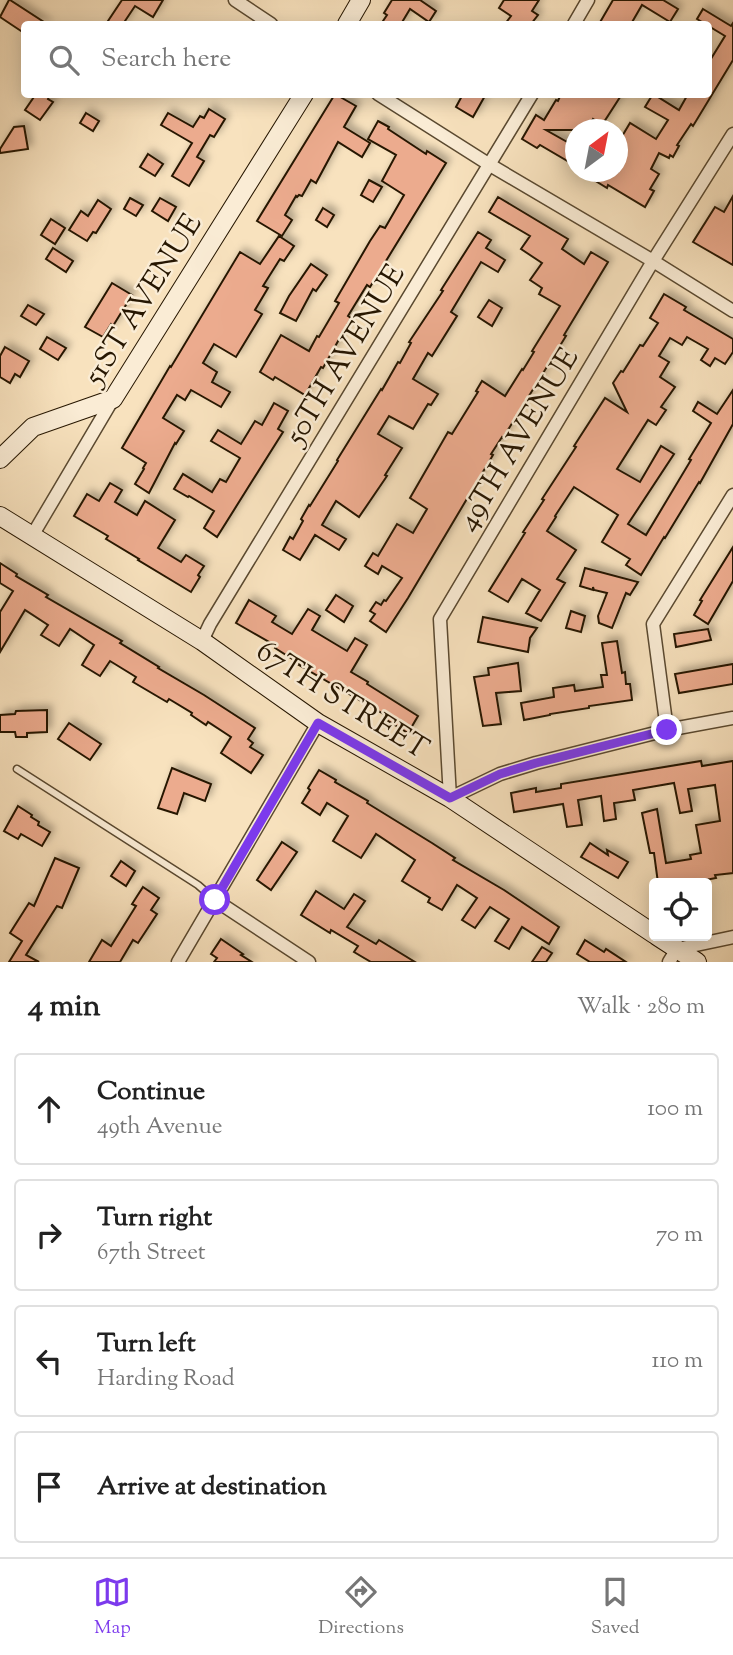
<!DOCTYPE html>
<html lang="en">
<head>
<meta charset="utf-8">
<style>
  body { margin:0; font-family:"Sorts Mill Goudy",serif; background:#f6f6f6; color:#222 }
  .controls { position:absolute; right:21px; bottom:21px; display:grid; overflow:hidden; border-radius:7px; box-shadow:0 4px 18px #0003 }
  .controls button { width:63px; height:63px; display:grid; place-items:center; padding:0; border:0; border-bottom:2px solid #e0e0e0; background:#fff; color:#222; font:35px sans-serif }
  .compass { position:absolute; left:565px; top:119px; width:63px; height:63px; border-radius:50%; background:#fff; box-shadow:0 4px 18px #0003; rotate:32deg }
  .stop { position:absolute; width:21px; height:21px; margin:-16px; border:5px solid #7c3aed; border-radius:50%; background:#fff }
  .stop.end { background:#7c3aed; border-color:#fff; box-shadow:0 2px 7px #0008 }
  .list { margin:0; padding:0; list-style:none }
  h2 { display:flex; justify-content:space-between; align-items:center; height:91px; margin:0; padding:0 28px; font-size:30px }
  h2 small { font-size:23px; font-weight:400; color:#767676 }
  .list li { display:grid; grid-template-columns:46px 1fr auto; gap:21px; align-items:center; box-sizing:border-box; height:112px; margin:0 14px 14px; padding:0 14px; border:2px solid #e0e0e0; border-radius:7px }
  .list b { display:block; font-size:26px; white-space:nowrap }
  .list p { margin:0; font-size:23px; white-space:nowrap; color:#767676 }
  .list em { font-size:23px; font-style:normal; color:#767676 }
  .icon { flex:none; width:38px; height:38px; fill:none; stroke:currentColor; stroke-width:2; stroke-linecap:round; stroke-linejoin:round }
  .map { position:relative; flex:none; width:733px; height:962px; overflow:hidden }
  .search { position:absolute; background:#fff; box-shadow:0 4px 18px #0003; left:21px; right:21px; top:21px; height:77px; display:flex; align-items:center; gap:18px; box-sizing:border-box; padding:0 24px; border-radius:7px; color:#767676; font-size:26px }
  .sheet { height:595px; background:#fff }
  nav { display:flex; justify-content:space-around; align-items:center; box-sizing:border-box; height:98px; border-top:2px solid #e0e0e0; background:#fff; font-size:19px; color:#767676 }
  nav a { display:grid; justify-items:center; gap:4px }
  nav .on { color:#7c3aed }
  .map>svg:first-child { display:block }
  .building { fill:#ecab8e; stroke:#261601; stroke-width:2; filter:url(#shadow) }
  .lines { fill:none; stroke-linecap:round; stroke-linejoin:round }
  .lane-casing { stroke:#5a4930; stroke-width:9 }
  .street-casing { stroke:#5a4930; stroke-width:15 }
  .secondary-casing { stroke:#261601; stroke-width:20 }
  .lane { stroke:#faecd5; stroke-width:6 }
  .street { stroke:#faecd5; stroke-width:12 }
  .secondary { stroke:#faecd5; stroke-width:18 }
  .route { stroke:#7c3aed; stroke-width:9 }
  .labels { text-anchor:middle; stroke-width:5; stroke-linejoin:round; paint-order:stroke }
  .street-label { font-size:30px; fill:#261601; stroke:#faecd5 }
</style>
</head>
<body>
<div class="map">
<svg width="733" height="962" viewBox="0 0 733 962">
  <defs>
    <filter id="shadow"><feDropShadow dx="4.5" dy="-4.5" stdDeviation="3.5" flood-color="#0004"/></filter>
  </defs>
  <rect width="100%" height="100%" fill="#f8e2be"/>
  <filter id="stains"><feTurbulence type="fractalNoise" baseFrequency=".00286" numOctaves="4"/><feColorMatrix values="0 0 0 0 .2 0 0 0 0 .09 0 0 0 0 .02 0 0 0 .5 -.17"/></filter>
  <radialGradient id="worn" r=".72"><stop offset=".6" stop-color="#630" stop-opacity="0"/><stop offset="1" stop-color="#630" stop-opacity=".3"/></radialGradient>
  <g class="building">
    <polygon points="9,0 10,0 47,24 24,24 24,33 0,17"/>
    <polygon points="122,0 163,0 153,17 135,6 123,24 106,24"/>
    <polygon points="392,0 420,0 436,11 429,22 410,9 401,24 381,24 387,15 384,13"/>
    <polygon points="504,0 539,0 532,11 538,15 531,24 505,24 511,16 499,8"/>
    <polygon points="613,0 663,0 678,9 670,22 642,5 631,24 599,24"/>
    <polygon points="703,9 731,26 733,23 733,60 693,126 691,124 677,145 679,146 673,157 670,155 669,158 659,153 651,169 659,174 650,189 654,191 645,207 608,185 607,188 581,172 618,172 618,143 630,123 656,139 668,120 645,107 653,94 679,110 688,94 709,94 709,62 725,36 697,19"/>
    <polygon points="36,94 50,94 48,99 53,102 40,120 25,110"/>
    <polygon points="335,94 356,106 344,127 370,143 362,157 338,142 316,183 311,180 302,196 299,195 297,197 296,196 285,215 292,220 282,236 257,221"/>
    <polygon points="463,94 486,94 473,117 456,107"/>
    <polygon points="561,94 622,94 602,125 593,119 587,130 546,130 576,147 576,166 540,145 537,148 522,139 536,115 544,120 556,100 558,101"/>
    <polygon points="209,109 225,119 214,137 210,135 197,157 204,161 189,186 172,176 192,143 161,125 168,113 193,127 200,116 204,118"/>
    <polygon points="86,113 99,121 93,131 80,123"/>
    <polygon points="378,121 389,127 388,129 426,154 427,151 446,163 370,287 367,285 348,316 351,318 323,368 321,367 305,395 275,377 273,380 260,372 281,335 309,351 317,336 319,337 339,303 335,301 370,241 380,226 385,228 404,195 382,181 396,155 368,139"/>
    <polygon points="24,126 28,149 0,153 0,149 14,127"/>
    <polygon points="148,154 163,164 155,176 140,167"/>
    <polygon points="369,180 382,187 373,202 361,195"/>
    <polygon points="733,196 733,265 693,242 715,207 724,212"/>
    <polygon points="498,197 568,239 562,249 584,264 591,252 608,262 564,335 566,336 503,438 502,437 491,454 493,455 408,598 386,632 370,621 375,614 370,611 376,602 381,605 384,600 386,601 402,578 382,566 378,574 365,566 373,553 378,556 397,524 413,533 427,509 410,498 448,432 452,434 478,392 476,391 482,381 505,396 522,369 523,370 534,352 532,351 560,306 539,294 542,288 530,280 542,263 521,249 530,236 489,212"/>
    <polygon points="130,198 143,205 136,216 124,209"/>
    <polygon points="160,198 176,207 168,221 152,211"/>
    <polygon points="98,200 111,209 96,233 93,232 87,241 69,230 81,211 88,216"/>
    <polygon points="323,208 334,215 327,227 316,220"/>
    <polygon points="51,219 65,228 55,244 41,235"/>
    <polygon points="478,232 491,240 486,248 505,260 498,272 481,262 451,312 457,316 432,356 428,353 413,379 438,394 431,405 428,404 413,429 389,416 378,434 402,448 385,475 387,476 359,517 336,501 322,525 346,539 339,550 315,535 300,560 283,550 290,537 293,539 303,521 301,519 309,505 310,506 338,461 337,460 381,389 382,390 398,362 400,363 411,343 409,342 443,291 441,290"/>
    <polygon points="279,236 294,246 284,261 280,259 263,286 268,288 255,310 262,314 236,357 214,344 203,363 217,372 212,382 230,392 221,407 191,390 185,400 177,395 163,418 184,431 176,444 175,443 149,493 135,484 144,469 143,468 146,463 122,448 170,366 171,367 240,252 260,264"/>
    <polygon points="53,248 73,261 66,272 46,259"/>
    <polygon points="311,264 327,275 316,291 313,289 296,321 280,313 289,296"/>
    <polygon points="112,283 132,295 113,326 111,324 103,337 85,327"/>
    <polygon points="664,294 686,307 684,310 733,339 733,352 725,364 715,358 710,366 701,360 708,349 687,337 682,345 670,338 659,356 669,362 660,377 675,387 661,407 666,410 656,425 648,420 617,469 640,482 661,446 674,454 628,524 646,535 691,460 689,459 711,423 693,411 698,402 717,414 733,390 733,424 700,483 699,482 665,538 664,537 641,575 626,565 630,559 602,542 618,515 574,487 555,516 556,517 547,531 576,550 557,579 565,583 541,621 526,613 540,590 522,579 508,602 489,591 525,533 523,532 544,500 542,499 576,447 574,446 605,398 627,412 613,383 621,371 623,372 640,345 643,346 658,323 650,318"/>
    <polygon points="489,300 502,308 492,326 478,317"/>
    <polygon points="28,305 44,314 36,325 21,316"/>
    <polygon points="47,337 66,348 58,360 40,349"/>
    <polygon points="5,347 29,361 20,377 15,374 10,383 0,377 0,356"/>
    <polygon points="274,403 288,411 278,429 283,432 217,537 204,528 214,511 189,496 188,497 174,489 183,474 212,492 220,479 226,482 240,458 211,441 218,430 241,444 255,421 262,425"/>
    <polygon points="110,483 122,490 115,502 137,515 145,501 175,520 158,548 181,562 186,555 204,566 198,575 200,577 191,592 138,560 139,559 106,539 108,536 74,516 87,494 99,501"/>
    <polygon points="733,547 733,581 708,624 694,615 702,601 700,600"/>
    <polygon points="0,563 17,574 16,576 48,595 46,597 122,641 120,643 159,667 158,668 204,695 255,728 248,739 253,743 250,747 263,755 251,773 221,753 231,737 208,722 206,725 191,715 192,713 169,699 167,702 133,682 136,677 110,661 100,676 82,665 94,645 70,629 59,646 41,635 48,625 25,610 0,652 0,612 13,591 0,583"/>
    <polygon points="585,568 638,582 630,595 626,593 612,628 599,623 598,616 607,593 594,590 593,587 593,590 580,586"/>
    <polygon points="336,595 353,606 344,622 326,610"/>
    <polygon points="249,600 276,616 272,622 292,634 308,609 320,616 312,630 347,651 355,638 367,645 351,672 368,682 367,684 418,716 408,733 385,719 387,716 299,665 300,664 275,648 276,646 236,623"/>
    <polygon points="571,611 585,616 581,632 566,628"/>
    <polygon points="483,617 537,628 530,638 528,652 478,642"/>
    <polygon points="708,629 711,640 676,647 674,634"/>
    <polygon points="617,641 622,673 625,672 626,684 630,684 632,700 589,706 589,708 550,714 550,715 524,720 521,703 554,697 553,688 574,685 575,691 603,687 601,675 607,675 602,643"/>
    <polygon points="518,663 521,691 496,693 501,724 483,726 474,677 489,675 488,668"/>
    <polygon points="733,664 733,684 679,693 675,674"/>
    <polygon points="47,710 47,732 27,733 27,737 16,737 15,732 0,732 0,715 15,714 16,711"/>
    <polygon points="69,723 101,744 90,760 58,739"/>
    <polygon points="701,761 702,766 733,761 733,873 715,875 716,878 689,883 658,883 654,853 650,853 642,813 657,809 666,863 691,859 690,855 701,853 696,825 720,821 715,785 688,789 692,811 680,813 674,783 633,790 635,800 614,803 616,819 604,821 601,796 578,800 582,825 567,827 563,804 514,812 511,793 536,788 536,792 561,788 561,784"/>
    <polygon points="172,768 211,784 205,801 184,793 177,814 158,808"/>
    <polygon points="319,770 336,780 335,782 368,801 367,803 432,843 455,858 453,860 504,890 559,927 549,944 522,927 509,949 495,941 509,919 490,907 475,928 462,920 477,898 457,885 442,910 428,902 430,898 402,881 415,860 376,834 361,858 333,841 348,816 327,803 320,815 302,803 310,790 308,788"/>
    <polygon points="18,806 32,815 31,817 39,822 38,825 50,832 42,846 21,834 18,839 4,831"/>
    <polygon points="282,842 297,852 271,890 257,880"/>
    <polygon points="590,843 608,855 607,850 628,862 618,878 581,857"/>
    <polygon points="55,858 79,868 62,908 57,906 26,955 39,962 9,962 22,941 10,933 29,903 34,906"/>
    <polygon points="121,861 135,871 126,886 111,876"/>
    <polygon points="143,887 159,898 151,910 157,914 138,943 133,940 120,962 89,962 102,940 111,946 136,906 132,904"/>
    <polygon points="316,891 344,909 354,894 365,901 347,927 376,944 379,940 415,962 371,962 354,952 358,946 331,930 330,933 301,915"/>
    <polygon points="221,939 243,954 241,955 252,962 214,962 217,958 211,954"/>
    <polygon points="585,940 604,952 606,949 626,962 590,962 577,954"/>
    <polygon points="542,947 552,953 546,962 532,962"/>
  </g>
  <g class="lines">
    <g class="lane-casing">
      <polyline id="lane" points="17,769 198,885 214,899"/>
    </g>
    <g class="street-casing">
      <g id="street">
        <polyline points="235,0 271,24"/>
        <polyline points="574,24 588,0"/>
        <polyline points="378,94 490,165 653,261 733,311"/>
        <polyline points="733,134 653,261 440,619 450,798 500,774 536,763 667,730 733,718"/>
        <polyline points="32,536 113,399"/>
        <polyline points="202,641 210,624 532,94"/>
        <polyline points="667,730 653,624 733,495"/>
        <polyline points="215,900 309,962"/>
        <polyline points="178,962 318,723"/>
        <polyline points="669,962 677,949 733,937"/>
      </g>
    </g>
    <g class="secondary-casing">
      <g id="secondary">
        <polyline points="347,24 361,0"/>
        <polyline points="0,459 33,427 113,399 304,94"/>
        <polyline points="0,516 202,641 318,723 450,798 654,934"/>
        <polyline points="657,936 697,962"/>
      </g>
    </g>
    <use href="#lane" class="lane"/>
    <use href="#street" class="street"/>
    <use href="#secondary" class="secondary"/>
  </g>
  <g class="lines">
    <polyline class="route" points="215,900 318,723 450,798 500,774 536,763 667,730"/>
  </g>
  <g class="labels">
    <g class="street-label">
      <text transform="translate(142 299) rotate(-58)" y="10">51ST AVENUE</text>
      <text transform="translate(344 354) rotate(-59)" y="10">50TH AVENUE</text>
      <text transform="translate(517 439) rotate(-59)" y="10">49TH AVENUE</text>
      <text transform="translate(343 699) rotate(32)" y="10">67TH STREET</text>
    </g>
  </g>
  <rect width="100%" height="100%" filter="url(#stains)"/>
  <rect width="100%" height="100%" fill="url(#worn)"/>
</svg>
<div class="controls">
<button><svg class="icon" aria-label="locate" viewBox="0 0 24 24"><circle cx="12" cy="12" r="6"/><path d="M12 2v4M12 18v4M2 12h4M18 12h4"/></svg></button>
</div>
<svg class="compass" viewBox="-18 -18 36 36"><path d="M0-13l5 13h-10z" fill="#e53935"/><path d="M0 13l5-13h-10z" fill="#767676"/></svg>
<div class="stop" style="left:215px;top:900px"></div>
<div class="stop end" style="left:667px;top:730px"></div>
<div class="search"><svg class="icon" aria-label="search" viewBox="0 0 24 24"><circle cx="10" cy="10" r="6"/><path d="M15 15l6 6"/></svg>Search here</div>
</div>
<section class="sheet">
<h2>4 min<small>Walk · 280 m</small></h2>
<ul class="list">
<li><svg class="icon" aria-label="ahead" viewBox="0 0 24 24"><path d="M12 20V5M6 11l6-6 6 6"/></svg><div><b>Continue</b><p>49th Avenue</p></div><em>100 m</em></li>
<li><svg class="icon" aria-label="right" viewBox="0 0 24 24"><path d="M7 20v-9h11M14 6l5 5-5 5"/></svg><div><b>Turn right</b><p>67th Street</p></div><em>70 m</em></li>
<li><svg class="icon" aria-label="left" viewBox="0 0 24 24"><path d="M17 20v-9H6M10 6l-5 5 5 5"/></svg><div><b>Turn left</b><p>Harding Road</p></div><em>110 m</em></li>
<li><svg class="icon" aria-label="arrive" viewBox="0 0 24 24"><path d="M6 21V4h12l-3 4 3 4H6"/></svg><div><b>Arrive at destination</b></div></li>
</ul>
</section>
<nav>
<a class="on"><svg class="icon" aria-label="map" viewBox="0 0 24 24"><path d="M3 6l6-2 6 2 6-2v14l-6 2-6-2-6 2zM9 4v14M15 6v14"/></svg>Map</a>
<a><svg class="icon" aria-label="directions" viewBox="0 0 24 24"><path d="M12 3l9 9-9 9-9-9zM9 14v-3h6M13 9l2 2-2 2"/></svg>Directions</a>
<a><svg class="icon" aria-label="saved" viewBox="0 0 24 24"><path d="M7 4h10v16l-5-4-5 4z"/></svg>Saved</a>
</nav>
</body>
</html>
